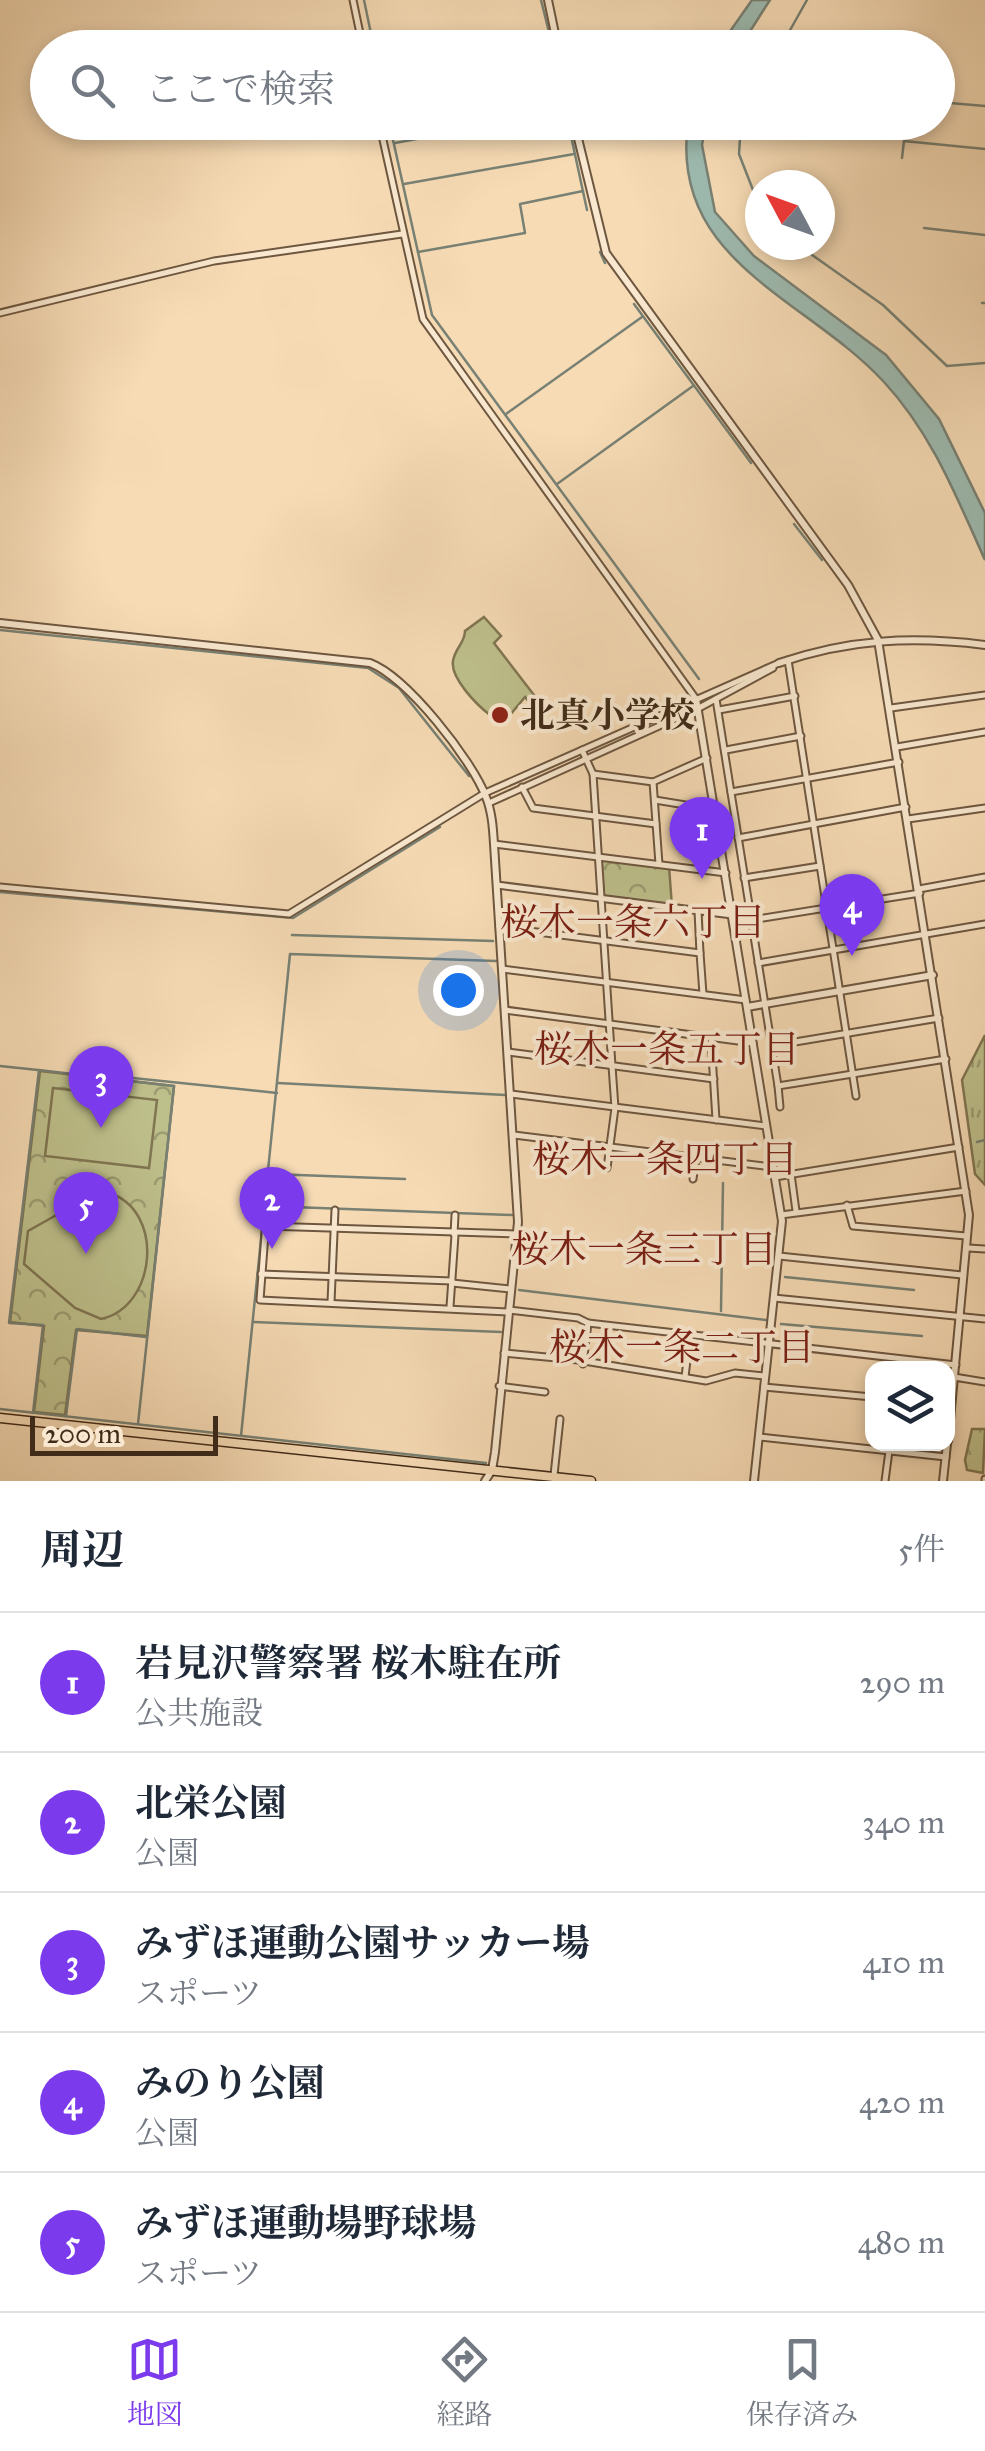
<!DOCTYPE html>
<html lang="ja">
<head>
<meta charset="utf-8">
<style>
  body { margin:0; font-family:"IM FELL Great Primer","Noto Serif JP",serif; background:#f6f6f7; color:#1f2937 }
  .controls { position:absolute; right:30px; bottom:30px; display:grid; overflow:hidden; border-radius:20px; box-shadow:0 5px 15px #0003 }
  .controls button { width:90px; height:90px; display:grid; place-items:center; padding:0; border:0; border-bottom:2px solid #e0e1e3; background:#fff; color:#1f2937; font:50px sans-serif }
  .compass { position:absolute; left:745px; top:170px; width:90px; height:90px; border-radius:50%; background:#fff; box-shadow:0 5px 15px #0003; rotate:311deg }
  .scale { position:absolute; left:30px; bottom:25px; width:188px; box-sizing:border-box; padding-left:10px; border:5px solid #412b19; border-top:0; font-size:28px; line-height:35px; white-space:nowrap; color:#412b19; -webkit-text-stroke:8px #f9e8cf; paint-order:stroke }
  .you { position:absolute; left:458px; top:990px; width:35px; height:35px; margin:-25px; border:8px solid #fff; border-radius:50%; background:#1a73e8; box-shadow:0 0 0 15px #1a73e833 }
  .badge { display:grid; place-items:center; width:65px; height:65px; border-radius:50%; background:#7c3aed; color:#fff; font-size:32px; font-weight:700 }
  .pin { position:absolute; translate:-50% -82px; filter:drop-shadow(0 2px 5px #0008) }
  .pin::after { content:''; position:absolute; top:52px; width:35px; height:30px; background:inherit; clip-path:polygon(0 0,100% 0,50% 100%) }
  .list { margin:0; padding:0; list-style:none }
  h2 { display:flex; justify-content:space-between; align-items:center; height:130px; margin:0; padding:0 40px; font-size:42px }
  h2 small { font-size:32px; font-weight:400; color:#747a83 }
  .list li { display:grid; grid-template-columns:65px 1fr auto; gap:30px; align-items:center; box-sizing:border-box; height:140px; padding:0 40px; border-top:2px solid #e0e1e3 }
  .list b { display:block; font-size:38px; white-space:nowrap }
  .list p { margin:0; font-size:32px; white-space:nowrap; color:#747a83 }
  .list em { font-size:32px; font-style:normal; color:#747a83 }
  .icon { flex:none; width:55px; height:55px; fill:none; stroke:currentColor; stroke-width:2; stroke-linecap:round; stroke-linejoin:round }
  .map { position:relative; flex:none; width:985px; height:1481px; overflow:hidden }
  .search { position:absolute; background:#fff; box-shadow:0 5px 15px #0003; left:30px; right:30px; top:30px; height:110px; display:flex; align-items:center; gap:25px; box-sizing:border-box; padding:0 35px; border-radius:55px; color:#747a83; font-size:38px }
  .sheet { height:830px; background:#fff }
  nav { display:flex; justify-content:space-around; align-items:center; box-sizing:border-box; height:140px; border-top:2px solid #e0e1e3; background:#fff; font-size:28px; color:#747a83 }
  nav a { display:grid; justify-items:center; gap:5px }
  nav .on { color:#7c3aed }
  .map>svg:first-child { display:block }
  .grass { fill:url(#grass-tufts); stroke:#807652; stroke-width:2.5 }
  .park { fill:url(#park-crowns); stroke:#807652; stroke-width:2.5 }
  .garden { fill:#bec08c; stroke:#807652; stroke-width:2.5 }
  .water { fill:#9dbbb1; stroke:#788174; stroke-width:2.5 }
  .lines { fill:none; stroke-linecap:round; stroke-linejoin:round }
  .stream { stroke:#788174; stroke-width:2.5 }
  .minor-casing { stroke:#6e5740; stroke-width:9 }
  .tertiary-casing { stroke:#6e5740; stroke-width:10 }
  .primary-casing { stroke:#412b19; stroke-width:11 }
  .minor { stroke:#f9e8cf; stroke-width:5 }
  .tertiary { stroke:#f9e8cf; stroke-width:6 }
  .primary { stroke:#f6dbb5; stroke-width:8 }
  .poi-dot { fill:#8f2418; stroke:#f9e8cf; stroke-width:4 }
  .labels { text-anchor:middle; stroke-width:8; stroke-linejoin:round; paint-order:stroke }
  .poi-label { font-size:35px; font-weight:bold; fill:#412b19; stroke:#f9e8cf; text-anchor:start }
  .neighbourhood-label { font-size:38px; fill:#7a1f14; stroke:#f9e8cf }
</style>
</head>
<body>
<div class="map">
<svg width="985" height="1481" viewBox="0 0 985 1481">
  <defs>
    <pattern id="grass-tufts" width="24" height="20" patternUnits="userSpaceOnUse" patternTransform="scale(2.5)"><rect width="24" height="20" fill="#bec08c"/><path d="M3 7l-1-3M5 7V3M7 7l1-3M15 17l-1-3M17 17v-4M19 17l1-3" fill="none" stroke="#9c9c72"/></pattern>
    <pattern id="park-crowns" width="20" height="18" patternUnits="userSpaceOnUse" patternTransform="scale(2.5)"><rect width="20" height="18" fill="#bec08c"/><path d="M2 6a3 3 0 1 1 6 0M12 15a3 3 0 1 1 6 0" fill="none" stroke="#9c9c72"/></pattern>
  </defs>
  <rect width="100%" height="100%" fill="#f6dbb5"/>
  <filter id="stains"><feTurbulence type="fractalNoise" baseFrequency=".002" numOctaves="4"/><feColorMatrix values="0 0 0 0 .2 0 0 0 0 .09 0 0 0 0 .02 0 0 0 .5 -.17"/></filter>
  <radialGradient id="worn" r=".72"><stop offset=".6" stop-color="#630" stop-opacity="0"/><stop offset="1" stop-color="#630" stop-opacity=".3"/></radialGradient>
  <polygon class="grass" points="985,1035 985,1185 975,1174 962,1080"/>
  <g class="park">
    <polygon points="597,857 669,866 672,907 600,898"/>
    <polygon points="40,1071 174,1086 147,1336 76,1330 65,1415 34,1412 44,1326 10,1322"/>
    <polygon points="972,1429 985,1429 983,1473 967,1470 965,1460"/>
  </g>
  <g class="garden">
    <path d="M 484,617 L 501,636 L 494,643 L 544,708 L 538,713 L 525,697 L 510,715 L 490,715 C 477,705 450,678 453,661 C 455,648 465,643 465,631 Z"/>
    <polygon points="53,1088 157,1100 149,1168 45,1156"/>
    <path d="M 109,1193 C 165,1210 157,1307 101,1319 L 75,1308 L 24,1264 L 28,1231 L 94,1194 Z"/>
  </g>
  <g class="water">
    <polygon points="752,0 770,0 740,47 719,47"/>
    <path d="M 688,123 L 706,123 L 702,145 L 715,212 L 754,256 L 886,355 L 939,419 L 985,513 L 985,560 C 956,496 932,434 884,382 C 807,298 669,262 688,123 Z"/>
  </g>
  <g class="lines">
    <g class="stream">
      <polyline points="364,0 374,48"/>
      <polyline points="541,0 553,48"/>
      <polyline points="442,48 514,36"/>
      <polyline points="780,48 807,0"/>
      <polyline points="938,102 985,106"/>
      <polyline points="389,122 432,315 699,679"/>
      <polyline points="568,122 587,210"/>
      <polyline points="741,122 739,154 760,208"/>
      <polyline points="395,143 508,122"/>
      <polyline points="902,158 904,141 985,149"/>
      <polyline points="404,184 574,154"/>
      <polyline points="924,228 985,235"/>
      <polyline points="798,245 883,305 947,366 985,363"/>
      <polyline points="418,252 525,233 520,204 583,191"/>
      <polyline points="600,252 605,263"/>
      <polyline points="982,303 985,303"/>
      <polyline points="634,304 751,463"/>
      <polyline points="506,414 642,317"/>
      <polyline points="557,484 693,386"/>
      <polyline points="794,524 822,560"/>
      <polyline points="0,630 368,668 399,688 469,776"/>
      <polyline points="0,892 293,918 440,827"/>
      <polyline points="292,935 493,941"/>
      <polyline points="0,1066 38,1070"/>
      <polyline points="75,1072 277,1093"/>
      <polyline points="278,1083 505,1095"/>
      <polyline points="977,1142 985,1140"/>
      <polyline points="272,1174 405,1179"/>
      <polyline points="265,1206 512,1215"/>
      <polyline points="785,1277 914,1290"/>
      <polyline points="519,1290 766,1320"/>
      <polyline points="721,1311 723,1183"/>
      <polyline points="253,1322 501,1332"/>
      <polyline points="781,1324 922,1336"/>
      <polyline points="0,1409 486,1463"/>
      <polyline points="33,1413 43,1325 9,1323 39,1070 174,1086 138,1424"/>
      <polyline points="66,1416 77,1329 146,1337"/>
      <polyline points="241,1436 290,954 496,961"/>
    </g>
    <g class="minor-casing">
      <g id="minor">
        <polyline points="353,0 363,48"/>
        <polyline points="379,122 423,319 696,699"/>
        <polyline points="0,313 214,261 402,234"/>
        <polyline points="788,660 856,1096"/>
        <polyline points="716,699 778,1086 946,1059"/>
        <polyline points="891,708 985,695"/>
        <polyline points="719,710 795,696"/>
        <polyline points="897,747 985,732"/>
        <polyline points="582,750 593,774 612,1066 615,1108 607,1168"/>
        <polyline points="726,750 801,736"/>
        <polyline points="593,774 653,782 707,758"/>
        <polyline points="653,782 659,864"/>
        <polyline points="522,787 533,808 656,824"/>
        <polyline points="731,792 899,762"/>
        <polyline points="655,800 716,810"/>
        <polyline points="489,803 699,708 773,668"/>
        <polyline points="908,819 985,808"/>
        <polyline points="738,838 906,807"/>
        <polyline points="494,844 726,873"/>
        <polyline points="744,878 820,866"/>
        <polyline points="497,885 732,915"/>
        <polyline points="0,887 289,914 485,793 779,663"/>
        <polyline points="919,889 985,877"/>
        <polyline points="698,911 700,953"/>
        <polyline points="751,920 920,893"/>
        <polyline points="499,927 700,953 703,994"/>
        <polyline points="758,963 985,924"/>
        <polyline points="502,969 746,1000"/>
        <polyline points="505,1010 753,1043"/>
        <polyline points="711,1038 716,1120"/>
        <polyline points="771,1046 939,1018"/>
        <polyline points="508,1052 714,1079"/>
        <polyline points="778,1086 780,1107"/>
        <polyline points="511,1094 766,1126"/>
        <polyline points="514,1135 772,1167"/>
        <polyline points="791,1174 796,1211"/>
        <polyline points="775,1177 959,1147"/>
        <polyline points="693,1179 696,1158"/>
        <polyline points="847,1205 853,1226 966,1236"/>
        <polyline points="781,1215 966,1191"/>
        <polyline points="266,1221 260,1300 508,1312"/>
        <polyline points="266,1226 517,1234"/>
        <polyline points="454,1234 455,1215"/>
        <polyline points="968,1248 985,1249"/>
        <polyline points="779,1256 962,1275"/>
        <polyline points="261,1274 452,1281"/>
        <polyline points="452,1283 511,1289"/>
        <polyline points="774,1298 985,1319"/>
        <polyline points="331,1302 335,1210"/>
        <polyline points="450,1307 455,1235"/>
        <polyline points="509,1310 578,1318 588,1323 583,1364"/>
        <polyline points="588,1323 956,1365"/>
        <polyline points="504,1353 578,1360 706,1381 735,1373 765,1376"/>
        <polyline points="685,1377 690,1335"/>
        <polyline points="954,1377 985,1382"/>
        <polyline points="499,1386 545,1392"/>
        <polyline points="764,1387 872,1397"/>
        <polyline points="760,1437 946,1457"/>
        <polyline points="554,1475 560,1419"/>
        <polyline points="885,1481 889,1451"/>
        <polyline points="985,1481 985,1479"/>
      </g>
    </g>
    <g class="tertiary-casing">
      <g id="tertiary">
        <polyline points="548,0 558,48"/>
        <polyline points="574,122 606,253 848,585 878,640 969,1215 948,1441"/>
        <path d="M 0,623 L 370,663 C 407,677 472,760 486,797 C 492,812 493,828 494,844 L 518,1222 L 495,1452 L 492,1470 L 485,1481"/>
        <path d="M 779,663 C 849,639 912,636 985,645"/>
        <polyline points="696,699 782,1221 754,1481"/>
        <polyline points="747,1007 933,975"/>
        <polyline points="943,1481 947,1444"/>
      </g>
    </g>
    <g class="primary-casing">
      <polyline id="primary" points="0,1418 591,1481"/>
    </g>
    <use href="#minor" class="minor"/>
    <use href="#tertiary" class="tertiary"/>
    <use href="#primary" class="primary"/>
  </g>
  <circle class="poi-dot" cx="500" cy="715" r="10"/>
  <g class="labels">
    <g class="poi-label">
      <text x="520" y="727">北真小学校</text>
    </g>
    <g class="neighbourhood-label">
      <text x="633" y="935">桜木一条六丁目</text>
      <text x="667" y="1062">桜木一条五丁目</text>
      <text x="665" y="1172">桜木一条四丁目</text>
      <text x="644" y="1262">桜木一条三丁目</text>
      <text x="682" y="1360">桜木一条二丁目</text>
    </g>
  </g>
  <rect width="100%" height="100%" filter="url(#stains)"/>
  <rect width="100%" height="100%" fill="url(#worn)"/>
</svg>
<div class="controls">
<button><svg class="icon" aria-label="layers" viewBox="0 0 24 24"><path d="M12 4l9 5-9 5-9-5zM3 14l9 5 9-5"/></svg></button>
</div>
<svg class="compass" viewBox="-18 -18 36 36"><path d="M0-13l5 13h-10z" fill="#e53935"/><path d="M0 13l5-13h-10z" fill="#747a83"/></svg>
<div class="scale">200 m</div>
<div class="you"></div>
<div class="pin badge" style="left:702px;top:879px">1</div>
<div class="pin badge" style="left:272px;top:1249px">2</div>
<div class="pin badge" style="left:101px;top:1128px">3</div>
<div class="pin badge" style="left:852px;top:956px">4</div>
<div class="pin badge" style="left:86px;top:1254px">5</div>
<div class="search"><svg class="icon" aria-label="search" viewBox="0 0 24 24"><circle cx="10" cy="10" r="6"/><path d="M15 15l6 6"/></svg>ここで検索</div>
</div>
<section class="sheet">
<h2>周辺<small>5件</small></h2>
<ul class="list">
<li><span class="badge">1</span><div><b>岩見沢警察署 桜木駐在所</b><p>公共施設</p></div><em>290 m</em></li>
<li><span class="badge">2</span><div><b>北栄公園</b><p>公園</p></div><em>340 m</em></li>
<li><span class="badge">3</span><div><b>みずほ運動公園サッカー場</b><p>スポーツ</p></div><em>410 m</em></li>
<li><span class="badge">4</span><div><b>みのり公園</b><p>公園</p></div><em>420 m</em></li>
<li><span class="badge">5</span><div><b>みずほ運動場野球場</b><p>スポーツ</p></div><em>480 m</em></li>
</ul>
</section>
<nav>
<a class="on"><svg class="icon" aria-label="map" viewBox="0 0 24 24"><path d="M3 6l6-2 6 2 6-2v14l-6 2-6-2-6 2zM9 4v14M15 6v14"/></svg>地図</a>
<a><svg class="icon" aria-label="directions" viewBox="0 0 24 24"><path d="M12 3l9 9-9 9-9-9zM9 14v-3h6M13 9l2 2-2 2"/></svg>経路</a>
<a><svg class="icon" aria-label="saved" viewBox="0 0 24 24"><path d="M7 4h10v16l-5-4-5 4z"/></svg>保存済み</a>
</nav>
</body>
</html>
